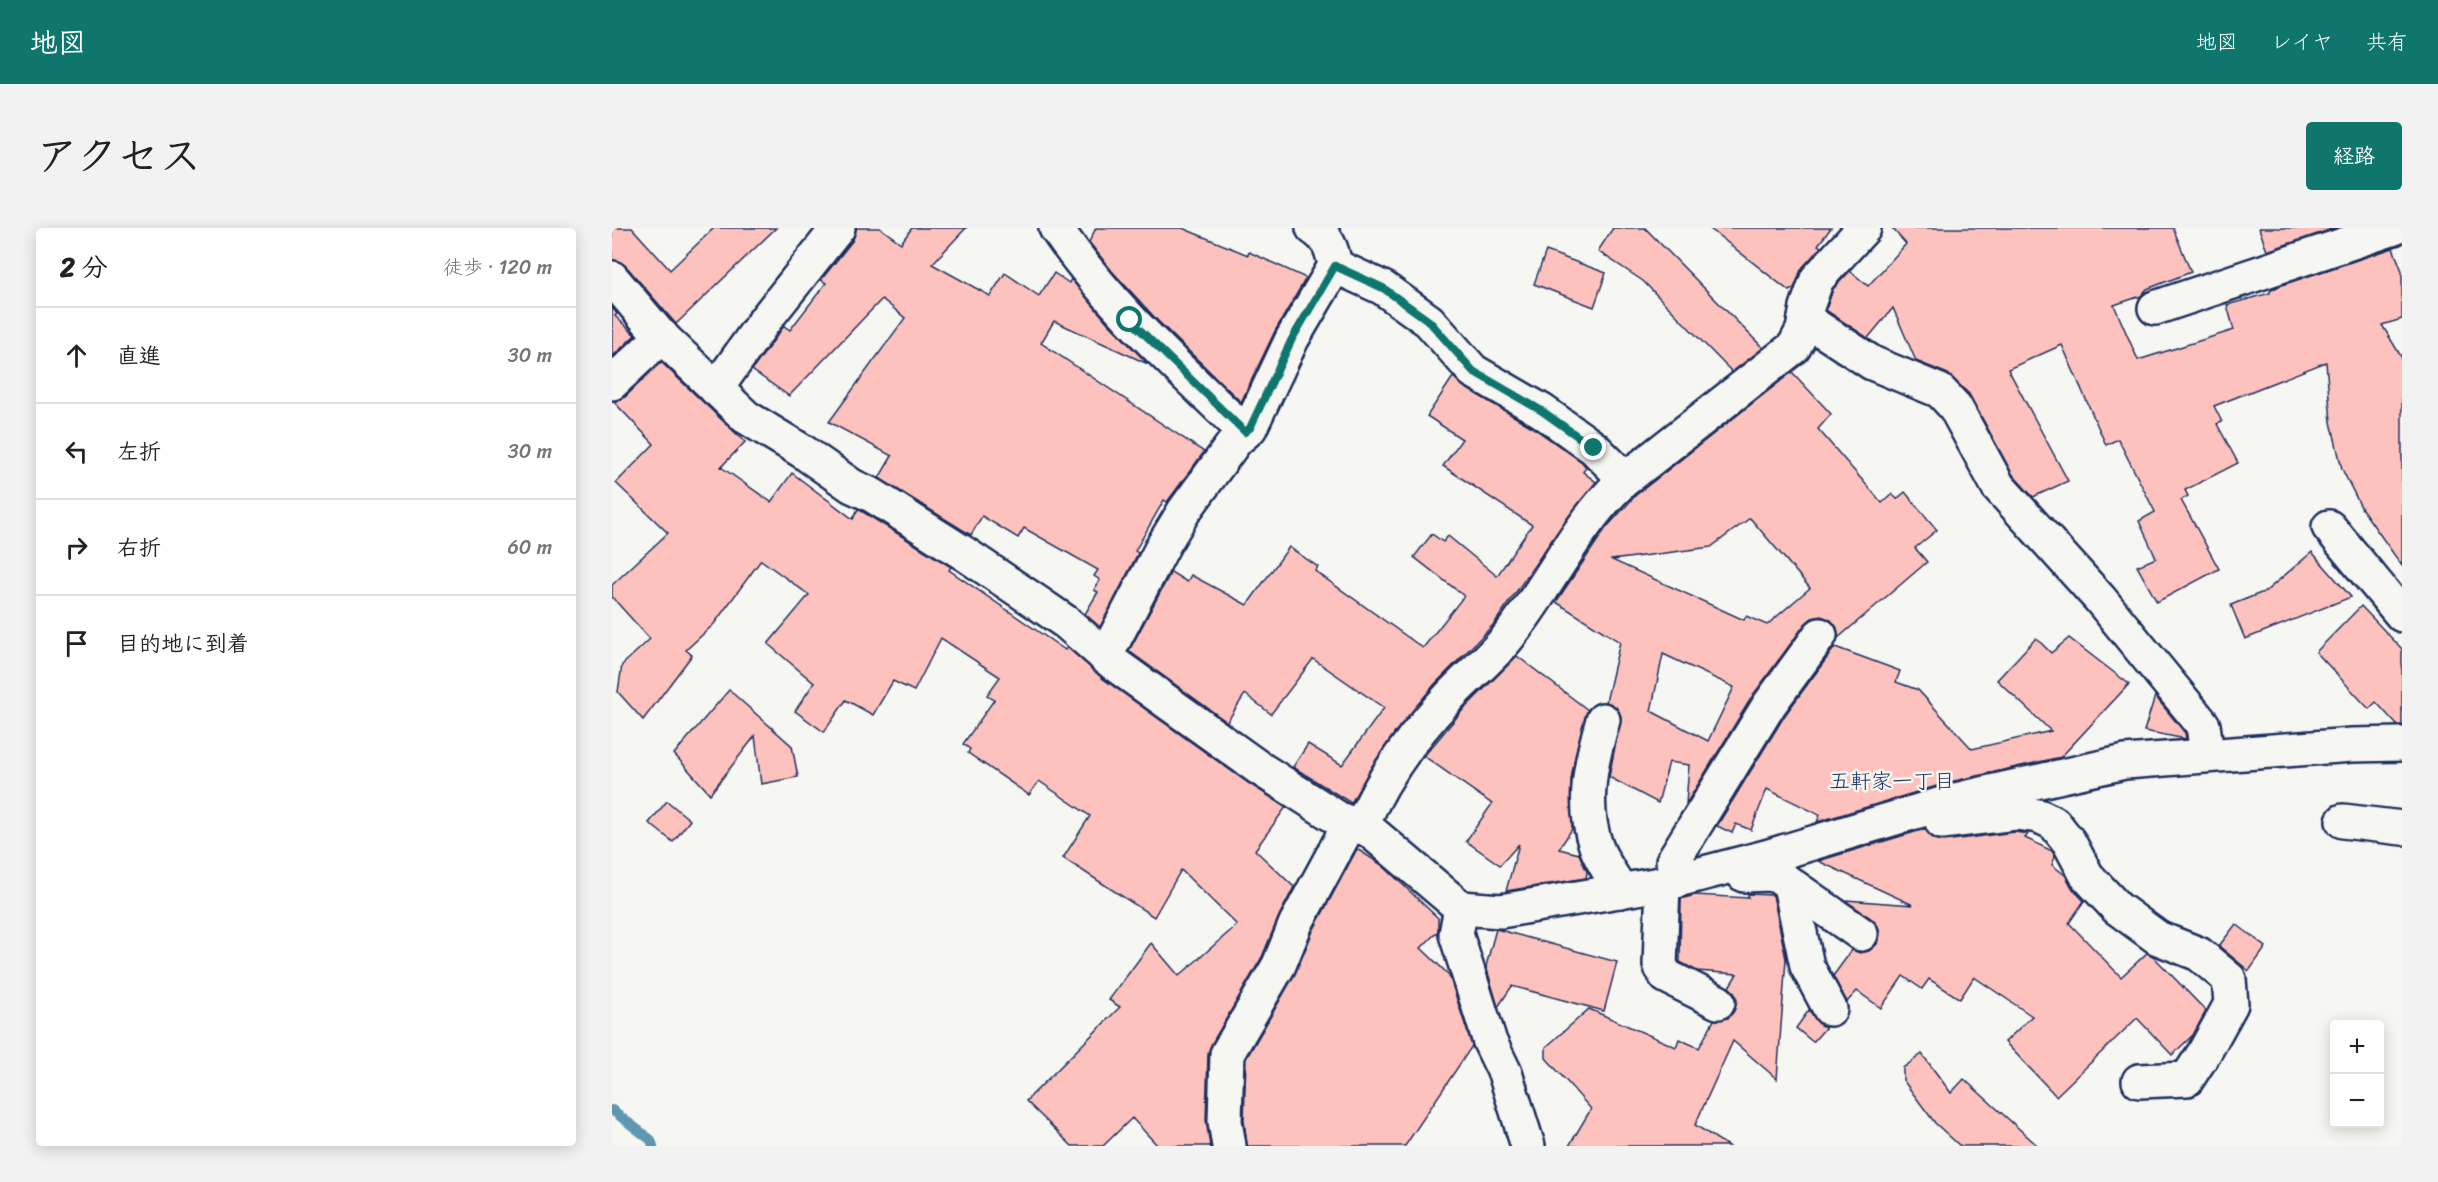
<!DOCTYPE html>
<html lang="ja">
<head>
<meta charset="utf-8">
<style>
  body { margin:0; font-family:Sriracha,"Klee One",sans-serif; background:#f2f2f2; color:#222 }
  .controls { position:absolute; right:18px; bottom:18px; display:grid; overflow:hidden; border-radius:6px; box-shadow:0 3px 15px #0003 }
  .controls button { width:54px; height:54px; display:grid; place-items:center; padding:0; border:0; border-bottom:2px solid #e0e0e0; background:#fff; color:#222; font:30px sans-serif }
  .stop { position:absolute; width:18px; height:18px; margin:-14px; border:4px solid #0f766e; border-radius:50%; background:#fff }
  .stop.end { background:#0f766e; border-color:#fff; box-shadow:0 2px 6px #0008 }
  .list { margin:0; padding:0; list-style:none }
  h2 { display:flex; justify-content:space-between; align-items:center; height:78px; margin:0; padding:0 24px; font-size:26px }
  h2 small { font-size:20px; font-weight:400; color:#767676 }
  .list li { display:grid; grid-template-columns:39px 1fr auto; gap:18px; align-items:center; box-sizing:border-box; height:96px; padding:0 24px; border-top:2px solid #e0e0e0 }
  .list b { display:block; font-size:22px; white-space:nowrap }
  .list em { font-size:20px; font-style:normal; color:#767676 }
  .icon { flex:none; width:33px; height:33px; fill:none; stroke:currentColor; stroke-width:2; stroke-linecap:round; stroke-linejoin:round }
  .map { position:relative; flex:none; width:1790px; height:918px; overflow:hidden; border-radius:6px }
  header { display:flex; align-items:center; gap:36px; box-sizing:border-box; height:84px; padding:0 30px; background:#0f766e; color:#fff }
  header strong { font-size:28px }
  nav { display:flex; gap:33px; margin-inline-start:auto; font-size:21px }
  .intro { display:flex; align-items:center; justify-content:space-between; box-sizing:border-box; height:144px; padding:0 36px }
  h1 { margin:0; font-size:42px }
  .button { padding:15px 27px; border-radius:6px; background:#0f766e; color:#fff; font-size:21px; font-weight:700 }
  main { display:flex; gap:36px; padding:0 36px }
  aside { flex:1; background:#fff; border-radius:6px; box-shadow:0 3px 15px #0003 }
  .map>svg:first-child { display:block }
  .lines { fill:none; stroke-linecap:round; stroke-linejoin:round }
  .stream { stroke:#5e97b0; stroke-width:10 }
  .building { fill:#fec2be; stroke:#1b2f5e; stroke-width:1.5; fill-rule:evenodd }
  .minor-casing { stroke:#1b2f5e; stroke-width:38 }
  .minor { stroke:#f6f6f2; stroke-width:33 }
  .route { stroke:#0f766e; stroke-width:8 }
  .labels { text-anchor:middle; stroke-width:5; stroke-linejoin:round; paint-order:stroke }
  .neighbourhood-label { font-size:21px; fill:#1b2f5e; stroke:#f6f6f2 }
</style>
</head>
<body>
<header>
<strong>地図</strong>
<nav><a>地図</a><a>レイヤ</a><a>共有</a></nav>
</header>
<div class="intro"><h1>アクセス</h1><a class="button">経路</a></div>
<main>
<aside>
<h2>2 分<small>徒歩 · 120 m</small></h2>
<ul class="list">
<li><svg class="icon" aria-label="ahead" viewBox="0 0 24 24"><path d="M12 20V5M6 11l6-6 6 6"/></svg><div><b>直進</b></div><em>30 m</em></li>
<li><svg class="icon" aria-label="left" viewBox="0 0 24 24"><path d="M17 20v-9H6M10 6l-5 5 5 5"/></svg><div><b>左折</b></div><em>30 m</em></li>
<li><svg class="icon" aria-label="right" viewBox="0 0 24 24"><path d="M7 20v-9h11M14 6l5 5-5 5"/></svg><div><b>右折</b></div><em>60 m</em></li>
<li><svg class="icon" aria-label="arrive" viewBox="0 0 24 24"><path d="M6 21V4h12l-3 4 3 4H6"/></svg><div><b>目的地に到着</b></div></li>
</ul>
</aside>
<div class="map">
<svg width="1790" height="918" viewBox="0 0 1790 918">
  <rect width="100%" height="100%" fill="#f6f6f2"/>
  <filter id="ink" filterUnits="userSpaceOnUse"><feTurbulence type="fractalNoise" baseFrequency=".0167" numOctaves="2"/><feDisplacementMap in="SourceGraphic" scale="12" xChannelSelector="R" yChannelSelector="G"/><feConvolveMatrix kernelMatrix="1 2 1 2 8 2 1 2 1" color-interpolation-filters="sRGB"/></filter>
  <g filter="url(#ink)">
    <g class="lines">
      <polyline class="stream" points="0,882 39,912 41,918"/>
    </g>
    <g class="building">
      <polygon points="0,0 20,0 58,42 102,0 164,0 64,96 14,38 7,33 0,32"/>
      <polygon points="244,0 268,0 289,15 300,0 354,0 320,36 378,68 393,45 427,68 442,45 457,55 459,51 495,94 536,136 442,93 429,115 592,224 555,274 552,272 523,323 526,325 488,399 473,386 486,364 482,362 488,352 482,348 486,342 412,300 406,310 370,288 359,307 267,250 280,228 217,194 293,90 270,71 177,168 140,142 172,98 178,102 214,55 209,52 241,12"/>
      <polygon points="484,0 570,0 636,27 637,24 694,50 663,103 629,174 546,93 500,43 477,14"/>
      <polygon points="1001,0 1033,0 1151,120 1120,144 1031,53 986,23"/>
      <polygon points="1097,0 1219,0 1206,17 1209,19 1191,39 1182,60 1177,63"/>
      <polygon points="1280,0 1561,0 1579,44 1535,61 1529,68 1502,77 1526,132 1622,102 1615,77 1658,65 1658,63 1667,58 1781,20 1790,43 1790,91 1770,97 1790,130 1790,338 1750,281 1730,241 1719,194 1714,134 1602,178 1610,194 1605,196 1626,235 1573,262 1576,268 1569,272 1607,341 1545,374 1525,338 1544,330 1527,293 1543,284 1506,211 1494,217 1450,117 1396,141 1456,253 1421,269 1401,247 1357,166 1336,146 1304,133 1281,80 1256,110 1214,82 1221,61 1238,43 1256,58 1294,16"/>
      <polygon points="1647,0 1723,0 1655,23"/>
      <polygon points="934,23 994,45 982,79 922,56"/>
      <polygon points="0,79 5,86 3,88 23,107 0,129"/>
      <polygon points="49,134 133,214 109,239 159,274 180,245 241,291 246,281 251,284 339,339 337,342 453,422 455,419 490,450 636,555 674,579 643,622 682,659 667,688 650,729 599,817 596,825 594,892 598,918 546,918 520,890 491,918 460,918 414,873 508,779 497,772 539,715 567,748 625,697 569,642 542,689 451,630 478,588 427,553 417,567 356,525 358,521 351,516 382,472 375,467 388,449 329,410 302,463 281,453 261,487 234,472 212,504 183,483 202,455 156,416 197,367 149,332 102,396 74,422 80,427 31,492 6,464 10,437 38,411 0,369 0,357 56,305 4,255 42,216 1,173 13,169"/>
      <path d="M 1180,144 L 1219,186 L 1206,201 L 1270,275 L 1280,266 L 1285,271 L 1293,264 L 1325,302 L 1303,320 L 1315,334 L 1226,410 L 1225,400 L 1219,392 L 1209,388 L 1200,390 L 1193,396 L 1141,467 L 1074,576 L 1077,537 L 1057,534 L 1046,575 L 997,549 L 1009,488 L 1004,479 L 994,474 L 1008,414 L 944,374 L 994,300 L 1024,267 ZM 1138,290 L 1198,360 L 1155,397 L 1134,388 L 1132,392 L 1000,332 L 1099,319 ZM 1051,426 L 1122,459 L 1096,513 L 1039,483 Z"/>
      <polygon points="841,149 852,159 920,199 970,234 974,239 971,244 984,254 950,297 882,396 822,457 784,503 760,538 739,575 681,539 696,516 730,537 772,480 701,431 659,486 633,466 615,494 517,423 559,344 575,354 579,347 635,377 677,319 706,339 703,343 811,420 852,368 802,329 820,306 831,314 836,308 885,348 920,297 831,238 850,211 815,188"/>
      <polygon points="1700,324 1739,369 1633,411 1619,377 1654,363"/>
      <polygon points="1749,378 1790,421 1790,497 1785,497 1764,474 1757,481 1704,424"/>
      <polygon points="1424,410 1439,425 1457,410 1517,456 1449,529 1338,554 1205,594 1208,587 1155,561 1139,602 1124,596 1120,605 1105,598 1173,487 1223,419 1288,443 1284,454 1306,462 1360,521 1439,503 1385,452"/>
      <polygon points="905,428 976,482 965,519 959,552 960,601 947,621 967,626 975,644 974,650 894,663 907,616 888,637 854,613 880,576 812,528 850,483"/>
      <polygon points="117,462 180,518 186,549 149,556 143,508 98,566 62,526"/>
      <polygon points="1543,468 1573,505 1574,511 1532,503"/>
      <polygon points="55,573 78,592 61,614 37,595"/>
      <polygon points="1313,601 1322,611 1332,613 1403,604 1416,606 1413,610 1440,623 1443,628 1440,637 1453,647 1461,661 1472,673 1457,695 1509,749 1535,725 1541,728 1594,783 1581,807 1560,827 1525,790 1444,868 1393,814 1420,788 1362,749 1348,771 1317,751 1310,761 1291,748 1269,780 1245,763 1235,774 1221,748 1240,722 1248,725 1257,723 1265,716 1268,707 1266,698 1260,691 1233,672 1301,677 1206,633"/>
      <polygon points="745,621 770,637 826,690 826,703 809,720 837,747 860,818 793,918 635,918 632,892 634,831 683,746 701,703"/>
      <polygon points="1136,666 1161,667 1174,731 1165,851 1121,813 1083,897 1116,918 957,918 979,881 934,830 934,819 977,781 1064,819 1067,811 1087,820 1102,792 1116,790 1122,783 1125,772 1122,764 1117,759 1125,746 1085,743 1068,734 1069,671 1083,667 1136,670"/>
      <polygon points="1624,696 1654,719 1637,743 1607,718"/>
      <polygon points="884,701 1005,734 992,783 900,758 886,779 874,738"/>
      <polygon points="1197,782 1208,797 1214,799 1201,814 1184,800"/>
      <polygon points="1310,826 1339,865 1352,851 1426,918 1348,918 1323,895 1291,852 1291,840"/>
    </g>
    <g class="lines">
      <g class="minor-casing">
        <g id="minor">
          <path d="M 444,0 C 496,77 566,139 633,204"/>
          <polyline points="723,38 771,60 817,93 861,143 930,183 982,220 1013,251"/>
          <polyline points="0,50 47,106 134,189 190,223 240,258 260,267 353,326 423,373 455,395 501,435 647,540 727,591 757,602 849,680 889,683 1054,655 1154,629 1343,572 1513,534 1740,517 1790,516"/>
          <polyline points="1543,80 1782,0"/>
          <polyline points="1193,91 1260,135 1328,163 1343,179 1386,258 1488,371 1591,497 1595,526"/>
          <polyline points="0,155 50,108"/>
          <polyline points="104,161 153,92 226,0"/>
          <polyline points="1717,299 1790,387"/>
          <path d="M 493,429 L 552,316 L 572,283 L 624,212 L 638,200 L 680,111 L 723,38 C 720,20 716,10 701,0"/>
          <path d="M 991,492 C 979,533 969,576 984,618 C 989,633 1001,649 1009,663"/>
          <polyline points="1731,593 1790,600"/>
          <polyline points="1330,594 1403,585 1427,588 1442,595 1457,614 1475,648 1505,680 1546,710 1587,726 1617,751 1619,776 1592,825 1575,851 1527,853"/>
          <path d="M 749,599 C 769,552 801,507 836,470 C 855,449 879,431 897,408 C 937,358 964,297 1011,253 L 1182,119 L 1191,102 L 1195,79 L 1205,51 L 1252,0"/>
          <polyline points="1127,641 1132,647 1157,646 1168,649 1249,706"/>
          <polyline points="1064,653 1061,633 1157,477 1208,407"/>
          <polyline points="1051,656 1048,737 1054,748 1106,774"/>
          <polyline points="1178,657 1195,738 1218,781"/>
          <polyline points="849,680 844,706 878,814 893,845 916,918"/>
          <polyline points="617,918 613,893 615,826 667,737 684,695 738,595"/>
        </g>
      </g>
      <use href="#minor" class="minor"/>
    </g>
  </g>
  <g class="lines" filter="url(#ink)">
    <polyline class="route" points="518,92 633,204 638,200 680,111 723,38 771,60 817,93 861,143 930,183 982,220"/>
  </g>
  <g class="labels">
    <g class="neighbourhood-label">
      <text x="1280" y="560">五軒家一丁目</text>
    </g>
  </g>
</svg>
<div class="controls">
<button>+</button>
<button>−</button>
</div>
<div class="stop" style="left:518px;top:92px"></div>
<div class="stop end" style="left:982px;top:220px"></div>
</div>
</main>
</body>
</html>
